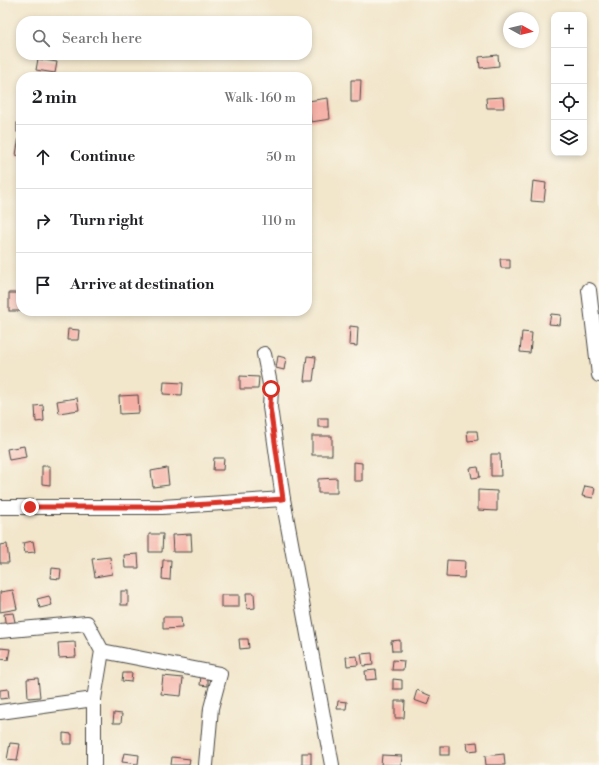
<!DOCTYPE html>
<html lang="en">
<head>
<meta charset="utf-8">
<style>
  body { margin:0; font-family:"Libre Bodoni",serif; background:#f2f2f2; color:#202124 }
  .controls { position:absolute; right:12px; top:12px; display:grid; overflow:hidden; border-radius:8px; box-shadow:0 2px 6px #0003 }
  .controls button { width:36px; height:36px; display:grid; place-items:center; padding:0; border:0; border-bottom:1px solid #e0e0e0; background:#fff; color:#202124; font:20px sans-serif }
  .compass { position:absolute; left:503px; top:12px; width:36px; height:36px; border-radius:50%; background:#fff; box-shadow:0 2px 6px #0003; rotate:98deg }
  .stop { position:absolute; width:12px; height:12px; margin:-9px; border:3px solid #d93025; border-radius:50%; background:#fff }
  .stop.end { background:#d93025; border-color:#fff; box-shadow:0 1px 4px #0008 }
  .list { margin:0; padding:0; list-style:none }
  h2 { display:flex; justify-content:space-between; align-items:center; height:52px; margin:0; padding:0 16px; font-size:17px }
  h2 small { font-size:13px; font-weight:400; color:#757577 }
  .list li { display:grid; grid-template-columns:26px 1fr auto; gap:12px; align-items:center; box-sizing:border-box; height:64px; padding:0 16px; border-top:1px solid #e0e0e0 }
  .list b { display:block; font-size:15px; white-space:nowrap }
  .list em { font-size:13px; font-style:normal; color:#757577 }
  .icon { flex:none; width:22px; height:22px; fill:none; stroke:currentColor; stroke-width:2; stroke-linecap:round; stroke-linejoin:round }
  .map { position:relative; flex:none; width:599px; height:765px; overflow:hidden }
  .search { position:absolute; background:#fff; box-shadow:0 2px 6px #0003; left:16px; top:16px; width:296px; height:44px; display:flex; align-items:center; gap:10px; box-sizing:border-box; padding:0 14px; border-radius:16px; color:#757577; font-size:15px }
  .panel { position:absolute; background:#fff; box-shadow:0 2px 6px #0003; left:16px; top:72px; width:296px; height:244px; border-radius:16px }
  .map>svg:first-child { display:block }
  .building { fill:#f5afa5 }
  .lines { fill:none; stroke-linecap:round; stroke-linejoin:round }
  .minor-casing { stroke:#494743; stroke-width:16 }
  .minor { stroke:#fff; stroke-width:14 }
  .route { stroke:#d93025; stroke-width:5 }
</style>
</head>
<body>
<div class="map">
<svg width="599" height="765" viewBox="0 0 599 765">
  <rect width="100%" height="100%" fill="#fbf7ec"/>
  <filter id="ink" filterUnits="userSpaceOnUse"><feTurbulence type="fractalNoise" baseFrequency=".025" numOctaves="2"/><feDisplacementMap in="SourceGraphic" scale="8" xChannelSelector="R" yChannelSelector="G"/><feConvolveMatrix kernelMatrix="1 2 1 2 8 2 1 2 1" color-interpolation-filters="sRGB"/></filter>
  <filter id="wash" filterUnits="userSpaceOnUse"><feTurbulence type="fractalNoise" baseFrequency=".012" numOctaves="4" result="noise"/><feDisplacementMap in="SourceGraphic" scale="16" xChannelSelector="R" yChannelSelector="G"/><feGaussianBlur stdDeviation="0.9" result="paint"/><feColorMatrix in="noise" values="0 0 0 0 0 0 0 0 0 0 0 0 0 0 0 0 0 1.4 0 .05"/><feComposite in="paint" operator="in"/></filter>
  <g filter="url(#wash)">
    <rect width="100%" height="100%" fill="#f2e6cb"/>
    <g id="blocks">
      <g class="building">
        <polygon points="498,55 499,66 480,68 479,57"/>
        <polygon points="38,59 57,62 55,73 36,70"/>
        <polygon points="351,80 361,80 360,102 351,102"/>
        <polygon points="503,97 504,108 487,108 486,98"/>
        <polygon points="328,98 330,119 311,122 308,101"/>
        <rect x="17" y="123" width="4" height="9"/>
        <polygon points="19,137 21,137 21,156 16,155"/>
        <polygon points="533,181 546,183 544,202 531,201"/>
        <polygon points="500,259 510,259 510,268 501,268"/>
        <rect x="9" y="293" width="12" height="18"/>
        <polygon points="551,314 561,315 560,325 549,324"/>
        <polygon points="350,326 358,327 357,346 349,345"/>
        <polygon points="68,329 79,330 78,340 67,340"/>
        <polygon points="522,332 532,333 530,353 520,352"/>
        <polygon points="278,356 286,358 284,370 276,368"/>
        <polygon points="307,356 316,357 313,381 304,381"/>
        <polygon points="240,376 259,377 258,389 240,389"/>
        <polygon points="164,382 183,383 182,395 163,394"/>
        <polygon points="138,395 139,413 120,414 119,396"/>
        <polygon points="77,398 79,410 59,413 57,401"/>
        <polygon points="43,405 44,421 36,422 35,406"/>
        <rect x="318" y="418" width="10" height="9"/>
        <polygon points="467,431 477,431 478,440 468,441"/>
        <rect x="312" y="436" width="20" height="19"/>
        <polygon points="24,446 26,457 9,460 7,449"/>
        <polygon points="491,454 500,454 501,476 491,476"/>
        <polygon points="214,458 224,458 223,470 213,470"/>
        <polygon points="354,462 362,463 362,481 354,481"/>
        <polygon points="42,466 50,466 50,485 42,484"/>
        <polygon points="478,467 480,477 472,478 470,468"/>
        <polygon points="167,468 169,485 153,487 151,471"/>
        <polygon points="337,478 337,493 318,493 318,479"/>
        <polygon points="585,486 595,488 593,498 582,496"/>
        <polygon points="478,490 497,491 497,511 478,510"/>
        <polygon points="149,534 163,534 162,552 149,552"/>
        <polygon points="191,534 192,552 173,552 172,535"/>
        <polygon points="33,541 35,552 25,553 23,543"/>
        <polygon points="7,544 9,563 0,563 0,545"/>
        <polygon points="138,554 139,568 125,568 124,555"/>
        <polygon points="110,557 112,574 95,577 92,559"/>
        <polygon points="163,560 171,560 170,580 162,579"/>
        <polygon points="447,560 465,561 464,578 446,577"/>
        <polygon points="52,568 61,569 60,579 51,578"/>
        <polygon points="13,590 17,609 0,612 0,592"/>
        <rect x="121" y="591" width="7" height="14"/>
        <polygon points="246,593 254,593 255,608 247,609"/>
        <rect x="221" y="595" width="18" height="12"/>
        <polygon points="49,596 52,605 40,608 37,599"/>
        <polygon points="13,613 16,626 6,628 4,614"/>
        <polygon points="163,617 181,617 182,628 163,629"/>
        <polygon points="239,639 248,639 249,648 240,649"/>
        <polygon points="400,640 400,651 392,651 391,641"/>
        <polygon points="75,642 76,657 59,658 58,643"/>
        <polygon points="0,648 10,649 8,660 0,659"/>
        <polygon points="372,653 373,665 363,666 361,654"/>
        <polygon points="357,656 358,665 347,666 346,657"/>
        <polygon points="393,660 404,661 403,670 392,670"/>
        <polygon points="376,670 377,679 366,680 365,671"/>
        <polygon points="123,673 132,673 131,682 122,681"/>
        <polygon points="201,675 208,675 208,686 200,685"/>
        <polygon points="163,676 183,678 181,696 161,694"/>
        <polygon points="38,678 40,697 28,698 27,679"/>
        <polygon points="393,679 402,680 402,689 393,689"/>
        <polygon points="8,689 9,698 0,699 0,690"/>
        <polygon points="417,690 431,696 428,705 414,700"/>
        <polygon points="338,701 347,702 346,709 337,709"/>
        <polygon points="395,701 405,701 404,718 395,718"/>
        <polygon points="114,713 122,714 121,723 113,723"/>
        <polygon points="63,733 72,734 72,744 63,744"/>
        <polygon points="477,742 478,750 468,751 467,743"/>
        <polygon points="10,743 20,744 17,761 7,760"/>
        <rect x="440" y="746" width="9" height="9"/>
        <polygon points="124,753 139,755 138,764 122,762"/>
        <rect x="302" y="753" width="9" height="12"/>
        <polygon points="504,754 505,765 486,765 485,756"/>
        <polygon points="382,755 402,756 401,765 381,765"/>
        <polygon points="172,757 190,759 189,765 171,765"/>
      </g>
    </g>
  </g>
  <g filter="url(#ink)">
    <use href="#blocks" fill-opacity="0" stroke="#494743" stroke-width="1"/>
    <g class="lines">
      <g class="minor-casing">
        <g id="minor">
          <polyline points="589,290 599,375"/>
          <polyline points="264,354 271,389 270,407 283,499 332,765"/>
          <polyline points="0,507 162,507 283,499"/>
          <polyline points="0,631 87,623 102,651 94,699 94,765"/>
          <polyline points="102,651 220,674 211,708 206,765"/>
          <polyline points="0,712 94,699"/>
        </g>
      </g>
      <use href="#minor" class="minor"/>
    </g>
  </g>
  <g class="lines" filter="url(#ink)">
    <polyline class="route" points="30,507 162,507 283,499 270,407 271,389"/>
  </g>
</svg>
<div class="controls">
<button>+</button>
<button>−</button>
<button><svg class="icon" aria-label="locate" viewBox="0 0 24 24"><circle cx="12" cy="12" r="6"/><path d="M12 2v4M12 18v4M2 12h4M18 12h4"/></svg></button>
<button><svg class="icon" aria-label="layers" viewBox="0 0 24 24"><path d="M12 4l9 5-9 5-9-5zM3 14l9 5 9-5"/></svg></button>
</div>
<svg class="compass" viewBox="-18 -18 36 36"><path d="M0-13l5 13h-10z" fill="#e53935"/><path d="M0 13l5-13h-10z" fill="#757577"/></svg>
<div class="stop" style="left:271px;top:389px"></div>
<div class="stop end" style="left:30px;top:507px"></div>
<div class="search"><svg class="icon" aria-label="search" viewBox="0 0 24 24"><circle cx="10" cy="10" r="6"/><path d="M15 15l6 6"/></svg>Search here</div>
<section class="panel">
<h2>2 min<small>Walk · 160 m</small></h2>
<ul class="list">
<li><svg class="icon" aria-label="ahead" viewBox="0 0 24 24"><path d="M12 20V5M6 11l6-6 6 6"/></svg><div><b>Continue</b></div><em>50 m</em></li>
<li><svg class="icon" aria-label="right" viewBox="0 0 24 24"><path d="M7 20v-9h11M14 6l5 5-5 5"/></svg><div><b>Turn right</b></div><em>110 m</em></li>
<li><svg class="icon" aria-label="arrive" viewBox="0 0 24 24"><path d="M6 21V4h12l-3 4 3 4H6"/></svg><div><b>Arrive at destination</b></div></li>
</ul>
</section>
</div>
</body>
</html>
